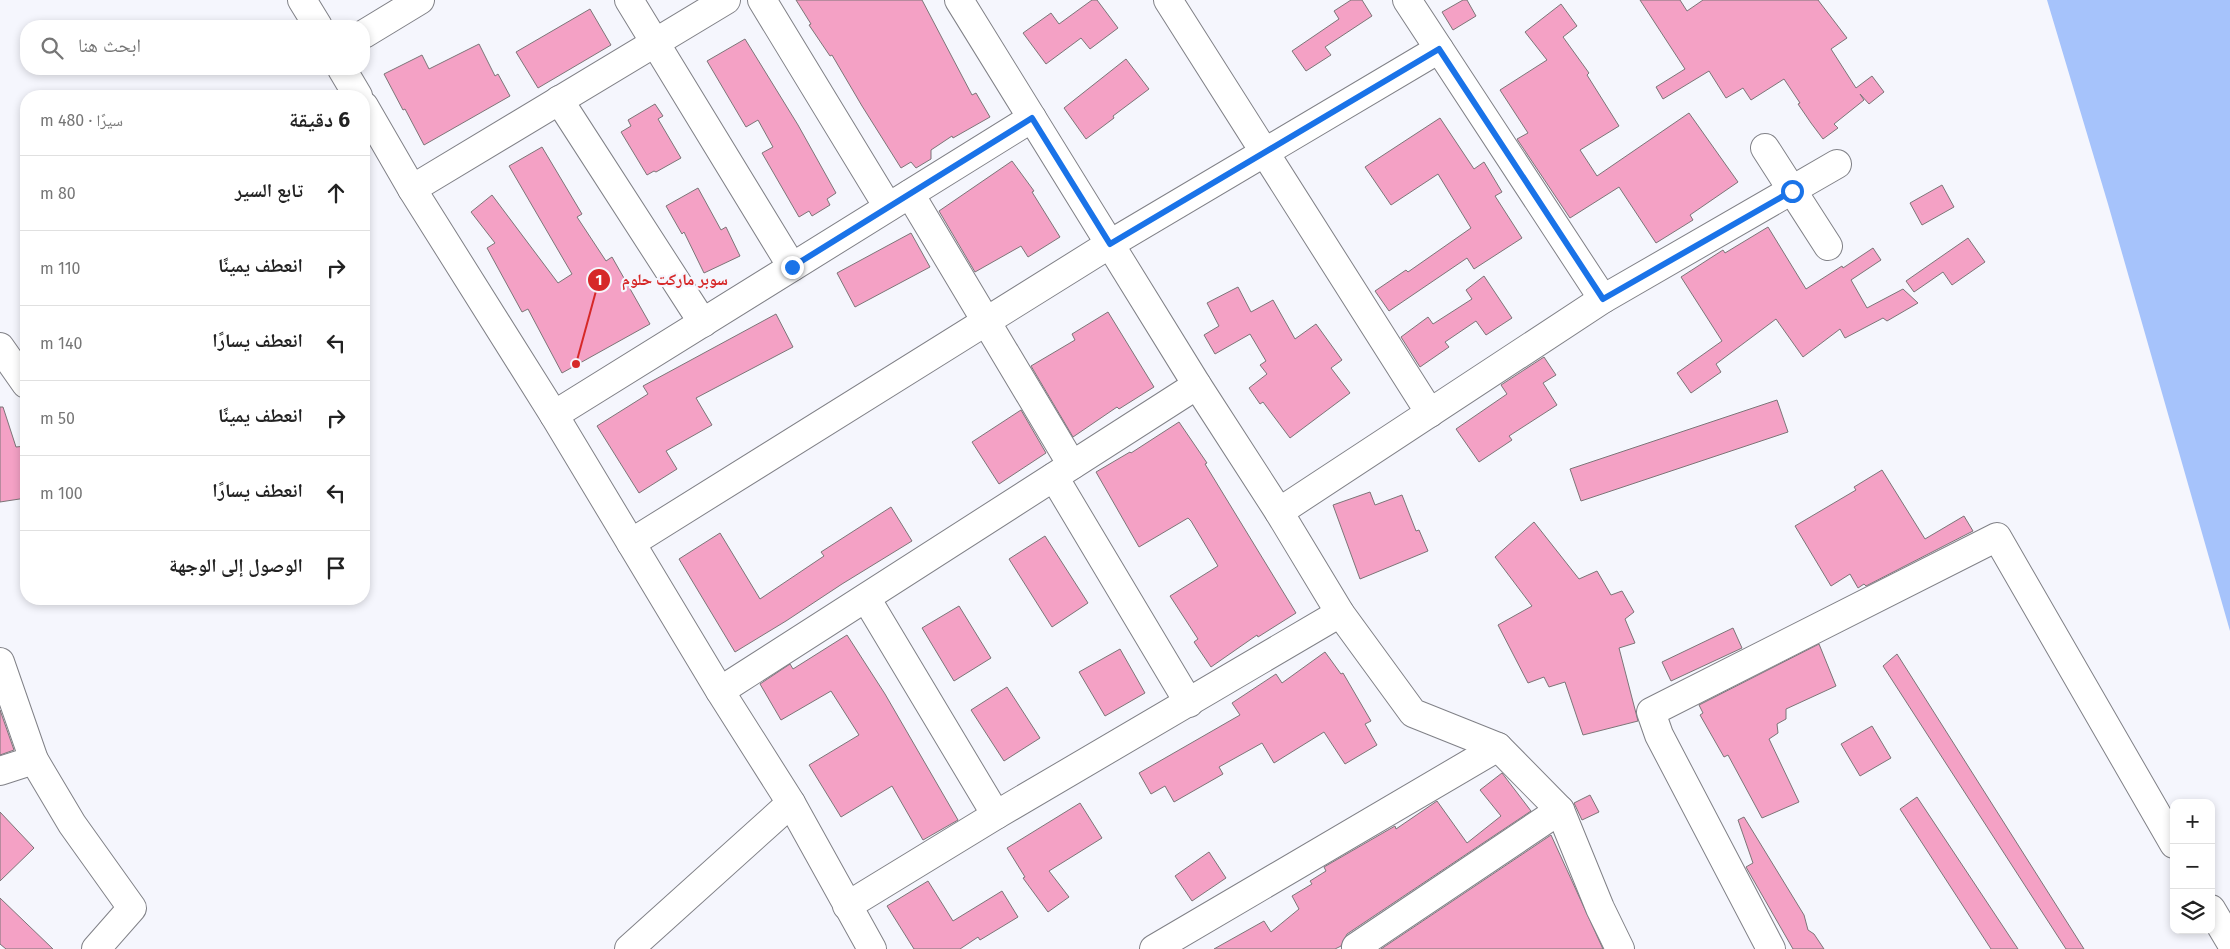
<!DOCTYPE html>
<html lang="ar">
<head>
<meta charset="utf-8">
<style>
  body { margin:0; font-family:"Fira Sans","Noto Naskh Arabic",sans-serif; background:#f2f2f2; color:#222; direction:rtl }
  .controls { position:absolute; right:15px; bottom:15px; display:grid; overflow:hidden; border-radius:10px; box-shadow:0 2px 8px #0003 }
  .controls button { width:45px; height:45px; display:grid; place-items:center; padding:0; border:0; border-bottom:1px solid #e0e0e0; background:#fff; color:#222; font:25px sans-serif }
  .stop { position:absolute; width:15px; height:15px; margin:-11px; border:4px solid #1a73e8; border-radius:50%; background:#fff }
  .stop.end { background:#1a73e8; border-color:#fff; box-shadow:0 1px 5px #0008 }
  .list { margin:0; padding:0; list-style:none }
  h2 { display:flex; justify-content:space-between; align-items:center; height:65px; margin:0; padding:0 20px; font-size:21px }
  h2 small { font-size:16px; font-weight:400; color:#767676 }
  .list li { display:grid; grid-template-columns:32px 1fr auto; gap:15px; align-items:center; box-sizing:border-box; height:75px; padding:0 20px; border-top:1px solid #e0e0e0 }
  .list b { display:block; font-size:19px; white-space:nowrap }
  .list em { font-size:16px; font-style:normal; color:#767676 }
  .icon { flex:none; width:28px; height:28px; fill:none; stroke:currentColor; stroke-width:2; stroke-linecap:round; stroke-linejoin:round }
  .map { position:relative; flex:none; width:2230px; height:949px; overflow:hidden; direction:ltr }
  .search { position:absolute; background:#fff; box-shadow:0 2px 8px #0003; left:20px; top:20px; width:350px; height:55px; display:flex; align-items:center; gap:12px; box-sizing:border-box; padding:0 18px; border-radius:20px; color:#767676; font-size:19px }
  .panel { position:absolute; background:#fff; box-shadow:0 2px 8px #0003; left:20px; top:90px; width:350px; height:515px; border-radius:20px; direction:rtl }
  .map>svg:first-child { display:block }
  .water { fill:#a6c3fb }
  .building { fill:#f4a1c5; stroke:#7c7578 }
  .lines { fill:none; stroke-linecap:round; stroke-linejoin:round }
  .minor-casing { stroke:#808187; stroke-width:30 }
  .minor { stroke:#fff; stroke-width:28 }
  .route { stroke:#1a73e8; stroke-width:6 }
  .leader { fill:none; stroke:#d62828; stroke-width:2 }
  .callout-dot { fill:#d62828; stroke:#f5f6fd; stroke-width:2 }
  .mark-label { font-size:15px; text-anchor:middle; font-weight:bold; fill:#fff }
  .callout-label { font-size:16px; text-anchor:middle; font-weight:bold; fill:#d62828; stroke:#f5f6fd; stroke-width:4.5; stroke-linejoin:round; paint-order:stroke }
</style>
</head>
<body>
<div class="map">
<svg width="2230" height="949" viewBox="0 0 2230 949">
  <rect width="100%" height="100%" fill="#f5f6fd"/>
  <polygon class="water" points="2047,0 2230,0 2230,631 2108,204"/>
  <g class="building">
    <polygon points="796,0 922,0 972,95 976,93 990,117 953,138 952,136 931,150 931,159 916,168 911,162 901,168 862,106 832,55 830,56 809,25 811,24"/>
    <polygon points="1092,0 1097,0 1118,28 1090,49 1081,38 1046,64 1023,33 1051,13 1059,24"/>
    <polygon points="1351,0 1362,0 1372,16 1325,47 1331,55 1306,71 1292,51 1339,19 1334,11"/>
    <polygon points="1463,0 1467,0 1476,16 1453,30 1442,12"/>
    <polygon points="1640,0 1680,0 1687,11 1703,0 1818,0 1847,38 1831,49 1856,88 1872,76 1884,92 1869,104 1860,94 1864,100 1834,124 1838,128 1823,139 1811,123 1798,104 1800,103 1784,79 1751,100 1743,88 1726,98 1709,71 1663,99 1656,87 1685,69"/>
    <polygon points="1561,4 1577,26 1563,37 1589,73 1587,75 1619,126 1580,150 1597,176 1689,113 1738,182 1690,215 1693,220 1656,243 1619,187 1570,218 1517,139 1528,133 1500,90 1547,60 1525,32"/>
    <polygon points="590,9 611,45 538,88 516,52"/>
    <polygon points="745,39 798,125 836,193 827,199 830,205 812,216 809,211 799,217 762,153 773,147 758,120 746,127 707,61"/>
    <polygon points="479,44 495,76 498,74 510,96 424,145 405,109 403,110 384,74 422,55 429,69"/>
    <polygon points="1126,59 1149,89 1113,116 1114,118 1086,139 1064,108"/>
    <polygon points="655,104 663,116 658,119 681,158 656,172 654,171 647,175 621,132 631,126 628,120"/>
    <polygon points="1440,118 1474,169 1484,162 1502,192 1495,196 1522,238 1474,269 1467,258 1389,311 1375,291 1406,270 1408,272 1471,228 1438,174 1391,205 1365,167"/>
    <polygon points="542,147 582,214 577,217 606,261 612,257 650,324 562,373 528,309 522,312 487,248 495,243 471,212 492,195 558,283 572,274 509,166"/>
    <polygon points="1012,161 1034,191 1032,192 1060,237 1028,257 1021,246 975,272 939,211"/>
    <polygon points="1942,185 1954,207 1922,225 1910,203"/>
    <polygon points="698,188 721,230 726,227 740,256 704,273 684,232 682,234 666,206"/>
    <polygon points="1768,227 1806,289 1842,266 1843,268 1873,248 1881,260 1851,280 1867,308 1903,289 1918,303 1887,321 1883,318 1845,338 1840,329 1803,357 1776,319 1716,364 1721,372 1691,393 1677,373 1722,341 1681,277 1723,250 1725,253"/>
    <polygon points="911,233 930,267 855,307 837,273"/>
    <polygon points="1968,238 1985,262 1952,285 1943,272 1914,292 1906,281"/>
    <polygon points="1484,276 1512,318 1486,335 1476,321 1445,342 1449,347 1420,367 1401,337 1428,317 1433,324 1472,299 1466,290"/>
    <polygon points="1238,287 1251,312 1273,300 1295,339 1316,324 1342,360 1331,368 1350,393 1290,438 1263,402 1260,404 1249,388 1267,374 1260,365 1266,361 1250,334 1215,354 1204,335 1219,326 1207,303"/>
    <polygon points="1108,312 1154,387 1119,409 1117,407 1073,437 1031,366 1075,340 1072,334"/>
    <polygon points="776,314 793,347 696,398 712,425 666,451 677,469 639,493 597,426 648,394 643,386"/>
    <polygon points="1544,357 1556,375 1543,383 1557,405 1509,436 1512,440 1479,462 1456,429 1507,394 1501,385"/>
    <polygon points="1777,400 1788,432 1581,501 1570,469"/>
    <polygon points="0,407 3,407 16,447 26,446 26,498 0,502"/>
    <polygon points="1021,410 1046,453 999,484 972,442"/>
    <polygon points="1179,422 1207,463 1205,464 1296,613 1258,637 1257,635 1211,667 1194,642 1198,639 1170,596 1218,566 1191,521 1188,518 1139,547 1096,472 1130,452 1131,453"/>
    <polygon points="1882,470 1925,539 1964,516 1973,531 1866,586 1864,584 1858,588 1850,574 1831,586 1795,526 1856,490 1854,487"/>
    <polygon points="1370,492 1375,505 1402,495 1416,531 1419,530 1428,551 1360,579 1333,505"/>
    <polygon points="891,507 912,541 842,584 786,621 735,652 679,559 720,533 760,599 824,556 821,552"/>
    <polygon points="1534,522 1579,579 1597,571 1611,595 1622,591 1634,612 1625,619 1635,643 1619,648 1638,721 1583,735 1565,682 1549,687 1544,677 1528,683 1498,625 1532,606 1495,557"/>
    <polygon points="1045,536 1088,603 1052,627 1009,559"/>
    <polygon points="959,606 991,658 954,681 922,628"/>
    <polygon points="1733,628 1742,648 1671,681 1662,662"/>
    <polygon points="847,635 885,694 958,820 923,840 892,786 841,817 809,765 859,735 831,691 781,720 760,684 790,664 793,669"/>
    <polygon points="1819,644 1836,686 1786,709 1786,719 1777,724 1778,733 1769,739 1799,802 1762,818 1728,755 1724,757 1700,715 1703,713 1699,705"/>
    <polygon points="1120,649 1145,693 1105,716 1079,672"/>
    <polygon points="1325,652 1341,674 1343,673 1371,721 1365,724 1377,745 1345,764 1324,732 1274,763 1262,743 1219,767 1223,774 1174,802 1165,786 1151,794 1139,773 1240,715 1232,703 1276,674 1282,683"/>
    <polygon points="1897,654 2084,949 2066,949 1883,666"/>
    <polygon points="1007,687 1040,738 1004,761 971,710"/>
    <polygon points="0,710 14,750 0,755"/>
    <polygon points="1872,726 1891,758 1860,776 1841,744"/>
    <polygon points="1502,773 1531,811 1347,934 1341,946 1335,949 1214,949 1264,921 1271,932 1299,909 1292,896 1312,884 1310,881 1326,871 1324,867 1395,826 1396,829 1437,801 1467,843 1501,816 1480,790"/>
    <polygon points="1590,795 1599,812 1582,820 1574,803"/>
    <polygon points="1917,797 2018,949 1991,949 1900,809"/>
    <polygon points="1080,803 1102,838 1049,871 1069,897 1048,912 1023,878 1025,877 1007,848"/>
    <polygon points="0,812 34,848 0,881"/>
    <polygon points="1744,817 1804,915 1808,930 1814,934 1824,949 1793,949 1746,867 1753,863 1738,820"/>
    <polygon points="1551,835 1603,949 1381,949"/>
    <polygon points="1209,852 1226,878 1192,901 1175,876"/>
    <polygon points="928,881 953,921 1002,891 1018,917 980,940 978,937 960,949 914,949 887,906"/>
    <polygon points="0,898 53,949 6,949 0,944"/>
  </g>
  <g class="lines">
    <g class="minor-casing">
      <g id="minor">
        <polyline points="302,0 318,26"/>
        <polyline points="629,0 792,267"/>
        <polyline points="762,0 888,207"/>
        <polyline points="959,0 1197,385 1279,512 1340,613 1413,713 1498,747 1560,810 1600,908 1620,949"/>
        <polyline points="1168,0 1430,413"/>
        <polyline points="1407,0 1603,299"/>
        <polyline points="364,34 420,0"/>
        <polyline points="342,69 358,96"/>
        <polyline points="559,100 703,323"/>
        <polyline points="364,106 412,189 554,415 720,691 791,803 872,949"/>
        <polyline points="1765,148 1828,246"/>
        <polyline points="412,189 726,0"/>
        <polyline points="910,194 1072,465"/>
        <polyline points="0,347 26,384"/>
        <polyline points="554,415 1032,118"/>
        <polyline points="1054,477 1189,703"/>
        <polyline points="1279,512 1603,299 1837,164"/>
        <polyline points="631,543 1110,244 1439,49"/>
        <polyline points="866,598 996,815"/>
        <polyline points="0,662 34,760 72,824 132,908 96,949"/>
        <polyline points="720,691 1197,385"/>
        <polyline points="0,771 34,760"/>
        <polyline points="847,906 996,815 1340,613"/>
        <polyline points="2211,909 2230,941"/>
        <polyline points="629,949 791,803"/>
        <polyline points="1154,949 1498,747"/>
        <polyline points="1357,949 1356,947 1560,810"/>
        <polyline points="1771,949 1659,735 1651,712 1997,537 2174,844"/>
      </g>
    </g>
    <use href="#minor" class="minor"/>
  </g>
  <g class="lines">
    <polyline class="route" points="792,267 1032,118 1110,244 1439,49 1603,299 1792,191"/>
  </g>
  <path class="leader" d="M576 364L599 280"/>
  <g class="callout-dot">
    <circle cx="576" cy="364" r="5"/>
    <circle cx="599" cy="280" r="12"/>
  </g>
  <g class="mark-label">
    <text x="599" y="285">1</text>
  </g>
  <g class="callout-label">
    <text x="675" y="285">سوبر ماركت حلوم</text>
  </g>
</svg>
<div class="controls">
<button>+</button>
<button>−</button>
<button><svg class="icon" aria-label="layers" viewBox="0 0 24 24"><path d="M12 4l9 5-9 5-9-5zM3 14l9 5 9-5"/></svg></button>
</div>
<div class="stop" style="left:1792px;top:191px"></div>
<div class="stop end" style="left:792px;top:267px"></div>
<div class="search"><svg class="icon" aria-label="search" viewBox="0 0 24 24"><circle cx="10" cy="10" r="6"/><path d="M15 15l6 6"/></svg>ابحث هنا</div>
<section class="panel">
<h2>6 دقيقة<small>سيرًا · 480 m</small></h2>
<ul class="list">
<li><svg class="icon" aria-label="ahead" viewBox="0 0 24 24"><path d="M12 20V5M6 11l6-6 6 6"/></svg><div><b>تابع السير</b></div><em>80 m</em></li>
<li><svg class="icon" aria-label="right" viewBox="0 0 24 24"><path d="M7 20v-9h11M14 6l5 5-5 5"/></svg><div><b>انعطف يمينًا</b></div><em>110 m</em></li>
<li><svg class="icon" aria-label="left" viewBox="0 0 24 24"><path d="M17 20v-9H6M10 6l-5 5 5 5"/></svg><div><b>انعطف يسارًا</b></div><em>140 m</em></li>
<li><svg class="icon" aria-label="right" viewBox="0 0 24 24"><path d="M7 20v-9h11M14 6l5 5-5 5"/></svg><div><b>انعطف يمينًا</b></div><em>50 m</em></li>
<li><svg class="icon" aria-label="left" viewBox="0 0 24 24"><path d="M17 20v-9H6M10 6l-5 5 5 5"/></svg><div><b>انعطف يسارًا</b></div><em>100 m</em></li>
<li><svg class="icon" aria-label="arrive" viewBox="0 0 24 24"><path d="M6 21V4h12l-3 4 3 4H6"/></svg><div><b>الوصول إلى الوجهة</b></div></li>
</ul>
</section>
</div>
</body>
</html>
